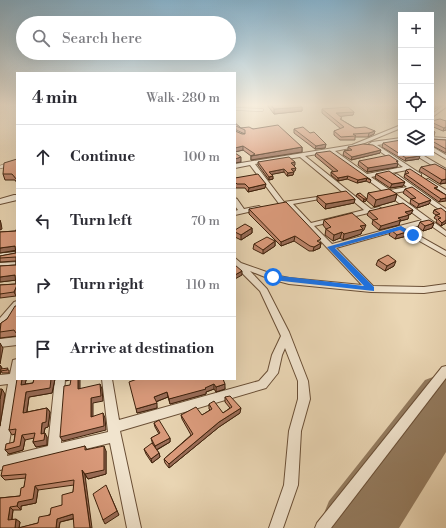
<!DOCTYPE html>
<html lang="en">
<head>
<meta charset="utf-8">
<style>
  body { margin:0; font-family:"Libre Bodoni",serif; background:#f7f7f7; color:#2b2b33 }
  .controls { position:absolute; right:12px; top:12px; display:grid; overflow:hidden; border-radius:0px; box-shadow:0 4px 16px #0002 }
  .controls button { width:36px; height:36px; display:grid; place-items:center; padding:0; border:0; border-bottom:1px solid #e1e1e2; background:#fff; color:#2b2b33; font:20px sans-serif }
  .stop { position:absolute; width:12px; height:12px; margin:-9px; border:3px solid #1a73e8; border-radius:50%; background:#fff }
  .stop.end { background:#1a73e8; border-color:#fff; box-shadow:0 1px 4px #0008 }
  .list { margin:0; padding:0; list-style:none }
  h2 { display:flex; justify-content:space-between; align-items:center; height:52px; margin:0; padding:0 16px; font-size:17px }
  h2 small { font-size:13px; font-weight:400; color:#7c7c81 }
  .list li { display:grid; grid-template-columns:26px 1fr auto; gap:12px; align-items:center; box-sizing:border-box; height:64px; padding:0 16px; border-top:1px solid #e1e1e2 }
  .list b { display:block; font-size:15px; white-space:nowrap }
  .list em { font-size:13px; font-style:normal; color:#7c7c81 }
  .icon { flex:none; width:22px; height:22px; fill:none; stroke:currentColor; stroke-width:2; stroke-linecap:round; stroke-linejoin:round }
  .map { position:relative; flex:none; width:446px; height:528px; overflow:hidden }
  .search { position:absolute; background:#fff; box-shadow:0 4px 16px #0002; left:16px; top:16px; width:220px; height:44px; display:flex; align-items:center; gap:10px; box-sizing:border-box; padding:0 14px; border-radius:22px; color:#7c7c81; font-size:15px }
  .panel { position:absolute; background:#fff; box-shadow:0 4px 16px #0002; left:16px; top:72px; width:220px; height:308px; border-radius:0px }
  .map>svg:first-child { display:block }
  .lines { fill:none; stroke-linecap:round; stroke-linejoin:round }
  .runway { fill:#947c60; fill-rule:evenodd }
  .service-far1-casing { stroke:#6a4f36; stroke-width:3.5 }
  .service-casing { stroke:#6a4f36; stroke-width:4 }
  .minor-casing { stroke:#6a4f36; stroke-width:2 }
  .tertiary-casing { stroke:#6a4f36; stroke-width:2 }
  .service-far1 { stroke:#f1e4ce; stroke-width:2.5 }
  .service { stroke:#f1e4ce; stroke-width:3 }
  .minor { fill:#f1e4ce; fill-rule:evenodd }
  .tertiary { fill:#f1e4ce; fill-rule:evenodd }
  .wall { fill:#bd866c; stroke:#3f220c; fill-rule:evenodd }
  .shaded-wall { fill:#9a6d58; stroke:#3f220c }
  .building { fill:#dc9c7d; stroke:#3f220c }
  .route { fill:#1a73e8 }
</style>
</head>
<body>
<div class="map">
<svg width="446" height="528" viewBox="0 0 446 528">
  <rect width="100%" height="100%" fill="#ead6b4"/>
  <filter id="stains"><feTurbulence type="fractalNoise" baseFrequency=".005" numOctaves="4"/><feColorMatrix values="0 0 0 0 .2 0 0 0 0 .09 0 0 0 0 .02 0 0 0 .5 -.17"/></filter>
  <radialGradient id="worn" r=".72"><stop offset=".6" stop-color="#630" stop-opacity="0"/><stop offset="1" stop-color="#630" stop-opacity=".3"/></radialGradient>
  <g class="lines">
    <polygon class="runway" points="446,372 446,452 399,528 318,528 329,501 425,380"/>
    <g class="service-far1-casing">
      <polyline id="service-far1" points="235,109 262,110"/>
    </g>
    <g class="service-casing">
      <polyline id="service" points="0,167 17,162"/>
    </g>
    <g class="minor-casing">
      <g id="minor">
        <polygon points="444,105 446,105 446,107 431,118 431,115"/>
        <path d="M 401,125 L 401,128 L 355,147 L 335,151 L 367,174 L 403,167 L 369,144 L 372,142 L 401,138 L 401,142 L 377,145 L 421,174 L 421,176 L 417,176 L 407,170 L 371,177 L 390,190 L 407,187 L 393,176 L 396,174 L 398,175 L 446,209 L 446,214 L 411,190 L 394,193 L 446,231 L 446,236 L 427,223 L 407,229 L 446,251 L 446,256 L 400,230 L 336,248 L 373,286 L 424,287 L 446,284 L 446,290 L 424,293 L 371,292 L 289,284 L 270,279 L 250,271 L 267,289 L 289,332 L 308,381 L 310,399 L 301,431 L 298,485 L 283,528 L 269,528 L 284,485 L 289,431 L 298,399 L 298,381 L 285,348 L 282,355 L 278,373 L 266,388 L 120,431 L 141,528 L 127,528 L 110,443 L 0,470 L 0,428 L 8,384 L 0,385 L 0,375 L 10,374 L 13,360 L 17,359 L 17,379 L 22,379 L 19,382 L 7,456 L 48,446 L 55,379 L 65,379 L 61,443 L 108,432 L 102,379 L 112,379 L 119,420 L 259,381 L 268,371 L 272,355 L 281,336 L 260,291 L 235,266 L 235,258 L 241,263 L 275,275 L 289,278 L 362,285 L 287,205 L 280,205 L 250,165 L 235,168 L 235,164 L 352,145 ZM 330,152 L 422,220 L 332,244 L 314,226 L 381,210 L 382,209 L 379,207 L 371,209 L 305,156 ZM 300,157 L 364,210 L 311,223 L 293,204 L 330,197 L 330,195 L 284,202 L 255,164 Z"/>
        <polygon points="431,137 446,138 446,142 431,141"/>
        <polygon points="431,146 446,155 446,159 431,150"/>
        <polygon points="412,153 419,153 446,169 446,174"/>
        <polygon points="428,179 446,190 446,195 426,182 426,180"/>
        <polygon points="235,198 237,199 244,209 259,206 262,208 261,209 235,215 235,211 238,210 235,206"/>
        <polygon points="17,252 17,256 0,259 0,253"/>
        <polygon points="17,262 17,268 0,269 0,263"/>
        <polygon points="17,301 17,310 3,327 0,328 0,318 14,302"/>
        <polygon points="17,337 17,345 0,347 0,339"/>
        <polygon points="446,366 446,378 331,528 315,528 317,523 442,367"/>
      </g>
    </g>
    <g class="tertiary-casing">
      <polygon id="tertiary" points="14,195 17,195 17,200 0,204 0,199"/>
    </g>
    <use href="#service-far1" class="service-far1"/>
    <use href="#service" class="service"/>
    <use href="#minor" class="minor"/>
    <use href="#tertiary" class="tertiary"/>
  </g>
  <g class="wall">
    <polygon points="267,105 299,105 302,107 302,111 274,114"/>
    <polygon points="322,109 354,112 353,115 339,116 342,120 355,128 375,131 374,134 368,137 355,137 355,140 340,140 334,135 334,131 341,129 322,113"/>
    <polygon points="431,121 446,121 446,130 443,131 431,126"/>
    <polygon points="235,123 241,128 253,129 302,147 302,152 251,160 251,156 243,150 235,152 235,131 242,134 245,134 236,130"/>
    <polygon points="294,129 326,144 325,148 315,149 294,133"/>
    <polygon points="431,130 435,132 434,136 431,136 431,139 446,140 446,153 431,145"/>
    <polygon points="383,143 419,159 405,161 382,147"/>
    <polygon points="348,147 380,153 351,160 343,155 344,151 348,150"/>
    <polygon points="316,153 371,180 370,183 366,181 357,183 347,179 338,181 331,175 331,172 334,172 315,156"/>
    <polygon points="17,159 17,183 15,180 5,180 3,174"/>
    <polygon points="359,161 397,162 397,167 367,172 358,165"/>
    <polygon points="258,162 295,165 293,166 295,171 293,171 293,175 287,176 284,172 272,174 273,179 269,180 258,165"/>
    <polygon points="421,167 446,170 446,183 440,184 419,171"/>
    <polygon points="406,170 437,189 446,195 439,202 404,177"/>
    <polygon points="376,174 403,186 390,188 375,178"/>
    <polygon points="235,178 265,188 248,192 245,188 236,188 235,186"/>
    <polygon points="405,189 429,204 417,208 410,203 411,199 403,193"/>
    <polygon points="368,193 397,194 395,201 374,207 366,200 366,201 363,202 356,196 357,194 367,199"/>
    <polygon points="317,196 355,199 354,203 325,209 317,201"/>
    <polygon points="249,209 320,243 321,243 320,248 313,251 309,251 294,241 281,246 249,214"/>
    <polygon points="413,210 411,214 408,215 408,219 400,221 399,225 379,230 372,224 373,220 367,215 369,211"/>
    <polygon points="434,210 446,212 446,223 441,226 436,222 437,220 434,218 436,215 433,213"/>
    <polygon points="324,220 364,230 362,231 361,234 343,240 340,238 333,241 325,235 326,229 323,225"/>
    <polygon points="420,222 434,223 432,228 423,231 418,227"/>
    <polygon points="17,227 17,294 16,296 0,298 0,285 16,284 16,280 0,282 0,266 16,265 16,261 0,262 0,256 16,253 16,251 0,253 0,232 16,231"/>
    <polygon points="252,228 252,233 241,240 235,237 235,230"/>
    <polygon points="391,230 407,236 395,239 389,235"/>
    <polygon points="275,241 275,246 263,254 253,249 254,244"/>
    <polygon points="378,260 394,266 385,271 376,265"/>
    <polygon points="17,306 17,336 0,338 0,324 7,319"/>
    <polygon points="0,365 2,368 1,369 9,370 9,373 2,373 1,371 0,374"/>
    <polygon points="34,379 55,379 52,393 29,397 27,412 47,408 50,412 48,427 45,428 44,433 47,437 47,445 36,447 33,442 34,438 25,440 23,450 9,454 5,450 14,442 15,434 12,435 9,430 26,380 25,384 33,383"/>
    <polygon points="137,379 223,379 225,389 216,392 214,389 206,392 206,394 170,404 168,397 156,402 157,408 137,413"/>
    <polygon points="225,397 240,413 219,427 169,468 165,463 164,459 191,435 182,419 181,415 202,415 210,410 209,409 209,404 223,413 230,408 225,402"/>
    <polygon points="154,423 170,438 170,442 157,450 159,453 160,457 152,463 146,454 144,449 153,445 151,438 159,434 155,427"/>
    <path d="M 85,446 L 87,450 L 106,451 L 106,474 L 88,479 L 85,475 L 73,519 L 60,522 L 59,528 L 0,528 L 0,498 L 20,496 L 24,487 L 26,478 L 5,480 L 1,476 ZM 74,485 L 73,492 L 62,505 L 38,523 L 19,528 L 20,522 L 12,519 L 13,510 L 21,510 L 21,506 L 36,503 L 38,490 Z"/>
  </g>
  <g class="shaded-wall">
    <polygon points="438,105 442,105 431,111 431,109"/>
    <polygon points="302,107 302,111 274,114 274,109"/>
    <polygon points="354,112 353,115 335,117 336,113"/>
    <polygon points="446,127 446,130 443,131 444,128"/>
    <polygon points="375,131 374,134 368,137 369,133"/>
    <polygon points="326,144 325,148 315,149 316,146"/>
    <polygon points="243,146 243,150 235,152 235,148"/>
    <polygon points="302,147 302,152 251,160 251,156"/>
    <polygon points="381,150 380,153 351,160 352,157"/>
    <polygon points="420,156 419,159 405,161 406,158"/>
    <polygon points="241,157 241,162 235,163 235,159"/>
    <polygon points="398,161 397,163 398,163 397,167 367,172 368,168"/>
    <polygon points="295,162 295,165 290,166 291,163"/>
    <polygon points="296,168 295,171 290,172 291,169"/>
    <polygon points="284,169 284,172 269,175 269,172"/>
    <polygon points="294,172 293,175 287,176 288,173"/>
    <polygon points="273,176 273,179 269,180 269,177"/>
    <polygon points="348,176 347,179 338,181 338,178"/>
    <polygon points="367,178 366,181 357,183 358,180"/>
    <polygon points="446,179 446,183 440,184 442,180"/>
    <polygon points="405,182 403,186 390,188 392,184"/>
    <polygon points="266,184 265,188 248,192 249,188"/>
    <polygon points="397,194 395,201 374,207 376,200"/>
    <polygon points="446,198 446,201 439,202 441,199"/>
    <polygon points="355,199 354,203 325,209 326,204"/>
    <polygon points="364,199 367,199 366,201 363,202"/>
    <polygon points="431,200 429,204 417,208 419,204"/>
    <polygon points="413,210 411,214 403,216 405,212"/>
    <polygon points="409,215 408,219 400,221 399,225 379,230 381,226 398,218"/>
    <polygon points="0,220 1,223 2,229 0,230"/>
    <polygon points="446,220 446,223 441,226 442,223"/>
    <polygon points="434,223 432,228 423,231 425,226"/>
    <polygon points="366,225 364,230 362,231 361,234 343,240 344,234 360,226"/>
    <polygon points="252,228 252,233 241,240 241,235"/>
    <polygon points="409,231 407,236 395,239 397,235"/>
    <polygon points="342,232 340,238 333,241 334,235"/>
    <polygon points="295,236 294,241 281,246 281,242"/>
    <polygon points="275,241 275,246 263,254 263,250"/>
    <polygon points="321,243 320,248 313,251 314,247"/>
    <polygon points="15,246 17,250 0,253 0,248"/>
    <polygon points="396,261 394,266 385,271 387,266"/>
    <polygon points="242,271 242,275 235,279 235,275"/>
    <polygon points="15,275 17,280 0,282 0,277"/>
    <polygon points="17,285 17,294 16,296 14,292"/>
    <polygon points="0,343 3,348 0,364"/>
    <polygon points="0,365 2,368 0,374"/>
    <polygon points="22,379 25,379 26,380 24,390 21,385"/>
    <polygon points="51,379 55,379 52,393 29,397 26,417 23,413 26,392"/>
    <polygon points="66,379 73,379 66,381"/>
    <polygon points="78,379 82,379 80,379 80,394 78,389"/>
    <polygon points="100,384 102,389 103,401 93,403 93,421 91,417 91,398"/>
    <polygon points="214,384 214,389 206,392 206,394 170,404 169,399"/>
    <polygon points="225,384 225,389 216,392 216,387"/>
    <polygon points="2,389 5,394 0,426 0,399"/>
    <polygon points="167,392 168,397 155,402 154,397"/>
    <polygon points="157,403 157,408 137,413 136,409"/>
    <polygon points="47,408 50,412 48,427 45,428 43,438 41,434 42,423"/>
    <polygon points="241,408 240,413 219,427 169,468 169,464 219,422"/>
    <polygon points="103,413 105,418 106,430 63,441 60,437"/>
    <polygon points="45,433 47,437 47,445 36,447 33,442"/>
    <polygon points="22,435 25,440 23,450 9,454 5,450"/>
    <polygon points="170,438 170,442 156,450 155,446"/>
    <polygon points="104,446 106,451 106,474 88,479 85,474"/>
    <polygon points="159,453 160,457 152,463 151,459"/>
    <polygon points="82,470 85,475 92,528 90,528"/>
    <polygon points="35,486 38,490 36,503 21,506 21,510 17,506 18,502"/>
    <polygon points="108,490 119,515 105,524 103,520"/>
    <polygon points="10,507 13,510 11,524 8,520"/>
    <polygon points="73,514 75,518 60,522 59,528 56,528 57,519"/>
    <polygon points="16,519 20,522 19,528 15,528"/>
  </g>
  <g class="building">
    <polygon points="271,105 299,105 302,107 274,109"/>
    <polygon points="431,105 438,105 431,109"/>
    <polygon points="348,107 354,112 336,113 342,118 340,119 355,128 365,127 375,131 369,133 353,134 356,136 341,137 334,131 344,127 322,109"/>
    <polygon points="440,119 446,121 446,127 444,128 431,122 431,121"/>
    <polygon points="235,123 241,128 249,127 253,129 278,125 302,147 251,156 255,154 243,146 235,148 235,131 242,134 245,134 245,130 236,126 235,126"/>
    <polygon points="303,127 310,133 314,132 326,144 316,146 294,129"/>
    <polygon points="431,130 432,130 435,132 431,133 431,139 446,140 446,149 432,141 431,145"/>
    <polygon points="401,140 401,153 416,153 420,156 406,158 383,143"/>
    <polygon points="363,144 373,145 381,150 352,157 344,151 352,150 348,147"/>
    <polygon points="330,151 371,180 367,178 358,180 348,176 338,178 331,172 338,171 316,153"/>
    <polygon points="235,153 241,157 235,159"/>
    <polygon points="389,155 398,161 396,161 398,163 368,168 359,161"/>
    <polygon points="289,157 295,162 291,163 296,168 291,169 294,172 288,173 284,169 269,172 273,176 269,177 258,162"/>
    <polygon points="17,159 17,180 12,174 3,174 4,163"/>
    <polygon points="435,164 446,170 446,179 442,180 421,167"/>
    <polygon points="410,169 438,187 434,188 446,195 446,198 441,199 405,174 409,173 406,170"/>
    <polygon points="389,171 405,182 392,184 376,174"/>
    <polygon points="258,174 266,184 249,188 245,184 237,184 235,182 235,178"/>
    <polygon points="412,187 431,200 419,204 411,199 416,198 405,189"/>
    <polygon points="389,189 397,194 376,200 368,193"/>
    <polygon points="346,191 355,199 326,204 317,196"/>
    <polygon points="360,193 367,199 364,199 357,194"/>
    <polygon points="286,202 321,239 317,241 321,243 314,247 310,246 295,236 281,242 249,209"/>
    <polygon points="403,203 413,210 405,212 409,215 398,218 401,220 381,226 373,220 378,219 369,211"/>
    <polygon points="441,208 446,212 446,220 442,223 438,219 441,218 436,215 440,214 434,210"/>
    <polygon points="352,213 366,225 360,226 363,229 344,234 342,232 334,235 326,229 331,227 324,220"/>
    <polygon points="429,220 434,223 425,226 420,222"/>
    <polygon points="245,224 252,228 241,235 235,232 235,230"/>
    <polygon points="17,227 17,285 14,292 0,294 0,285 16,284 15,275 0,277 0,266 16,265 16,257 0,258 0,256 16,253 15,246 0,248 0,232 16,231"/>
    <polygon points="401,227 409,231 397,235 391,230"/>
    <polygon points="267,237 275,241 263,250 254,244"/>
    <polygon points="388,255 396,261 387,266 378,260"/>
    <polygon points="235,265 242,271 235,275"/>
    <polygon points="15,306 17,306 17,333 16,333 14,330 0,332 1,323 7,319"/>
    <polygon points="8,368 7,370 0,371 1,369"/>
    <polygon points="17,379 22,379 21,385 33,383 34,379 51,379 50,388 26,392 23,413 47,408 46,422 42,423 41,434 45,433 44,440 33,442 35,433 22,435 20,446 5,450 6,444 14,442 16,429 9,430"/>
    <polygon points="71,379 78,379 78,389 100,384 101,396 91,398 91,417 103,413 104,426 60,437 64,386 70,385"/>
    <polygon points="137,379 223,379 225,384 216,387 214,384 205,388 206,389 169,399 167,392 154,397 157,403 136,409 129,382"/>
    <polygon points="0,389 2,389 0,399"/>
    <polygon points="230,396 241,408 219,422 169,464 164,459 193,434 181,415 196,407 202,415 212,409 209,404 214,401 223,413 232,407 225,397"/>
    <polygon points="159,420 170,438 155,446 151,438 160,433 154,423"/>
    <polygon points="152,443 159,453 151,459 144,449"/>
    <polygon points="85,446 85,450 104,446 104,470 85,474 82,470 90,528 74,528 73,514 57,519 56,528 18,528 38,523 39,517 50,515 51,508 62,505 62,495 73,492 74,480 35,486 33,499 18,502 17,506 10,507 8,520 16,519 15,528 0,528 0,498 20,496 21,488 24,487 26,474 1,476 3,466"/>
    <polygon points="106,485 117,511 103,520 93,494"/>
  </g>
  <linearGradient id="sky" x2="0" y2="1"><stop stop-color="#88b6d2"/><stop offset="0.59" stop-color="#f6eddd"/><stop offset="1" stop-color="#f6eddd" stop-opacity="0"/></linearGradient>
  <rect width="446" height="178" fill="url(#sky)"/>
  <polygon class="route" points="401,226 416,235 411,236 400,230 335,248 374,287 374,291 273,280 269,277 273,275 364,286 327,247"/>
  <rect width="100%" height="100%" filter="url(#stains)"/>
  <rect width="100%" height="100%" fill="url(#worn)"/>
</svg>
<div class="controls">
<button>+</button>
<button>−</button>
<button><svg class="icon" aria-label="locate" viewBox="0 0 24 24"><circle cx="12" cy="12" r="6"/><path d="M12 2v4M12 18v4M2 12h4M18 12h4"/></svg></button>
<button><svg class="icon" aria-label="layers" viewBox="0 0 24 24"><path d="M12 4l9 5-9 5-9-5zM3 14l9 5 9-5"/></svg></button>
</div>
<div class="stop" style="left:273px;top:277px"></div>
<div class="stop end" style="left:413px;top:235px"></div>
<div class="search"><svg class="icon" aria-label="search" viewBox="0 0 24 24"><circle cx="10" cy="10" r="6"/><path d="M15 15l6 6"/></svg>Search here</div>
<section class="panel">
<h2>4 min<small>Walk · 280 m</small></h2>
<ul class="list">
<li><svg class="icon" aria-label="ahead" viewBox="0 0 24 24"><path d="M12 20V5M6 11l6-6 6 6"/></svg><div><b>Continue</b></div><em>100 m</em></li>
<li><svg class="icon" aria-label="left" viewBox="0 0 24 24"><path d="M17 20v-9H6M10 6l-5 5 5 5"/></svg><div><b>Turn left</b></div><em>70 m</em></li>
<li><svg class="icon" aria-label="right" viewBox="0 0 24 24"><path d="M7 20v-9h11M14 6l5 5-5 5"/></svg><div><b>Turn right</b></div><em>110 m</em></li>
<li><svg class="icon" aria-label="arrive" viewBox="0 0 24 24"><path d="M6 21V4h12l-3 4 3 4H6"/></svg><div><b>Arrive at destination</b></div></li>
</ul>
</section>
</div>
</body>
</html>
